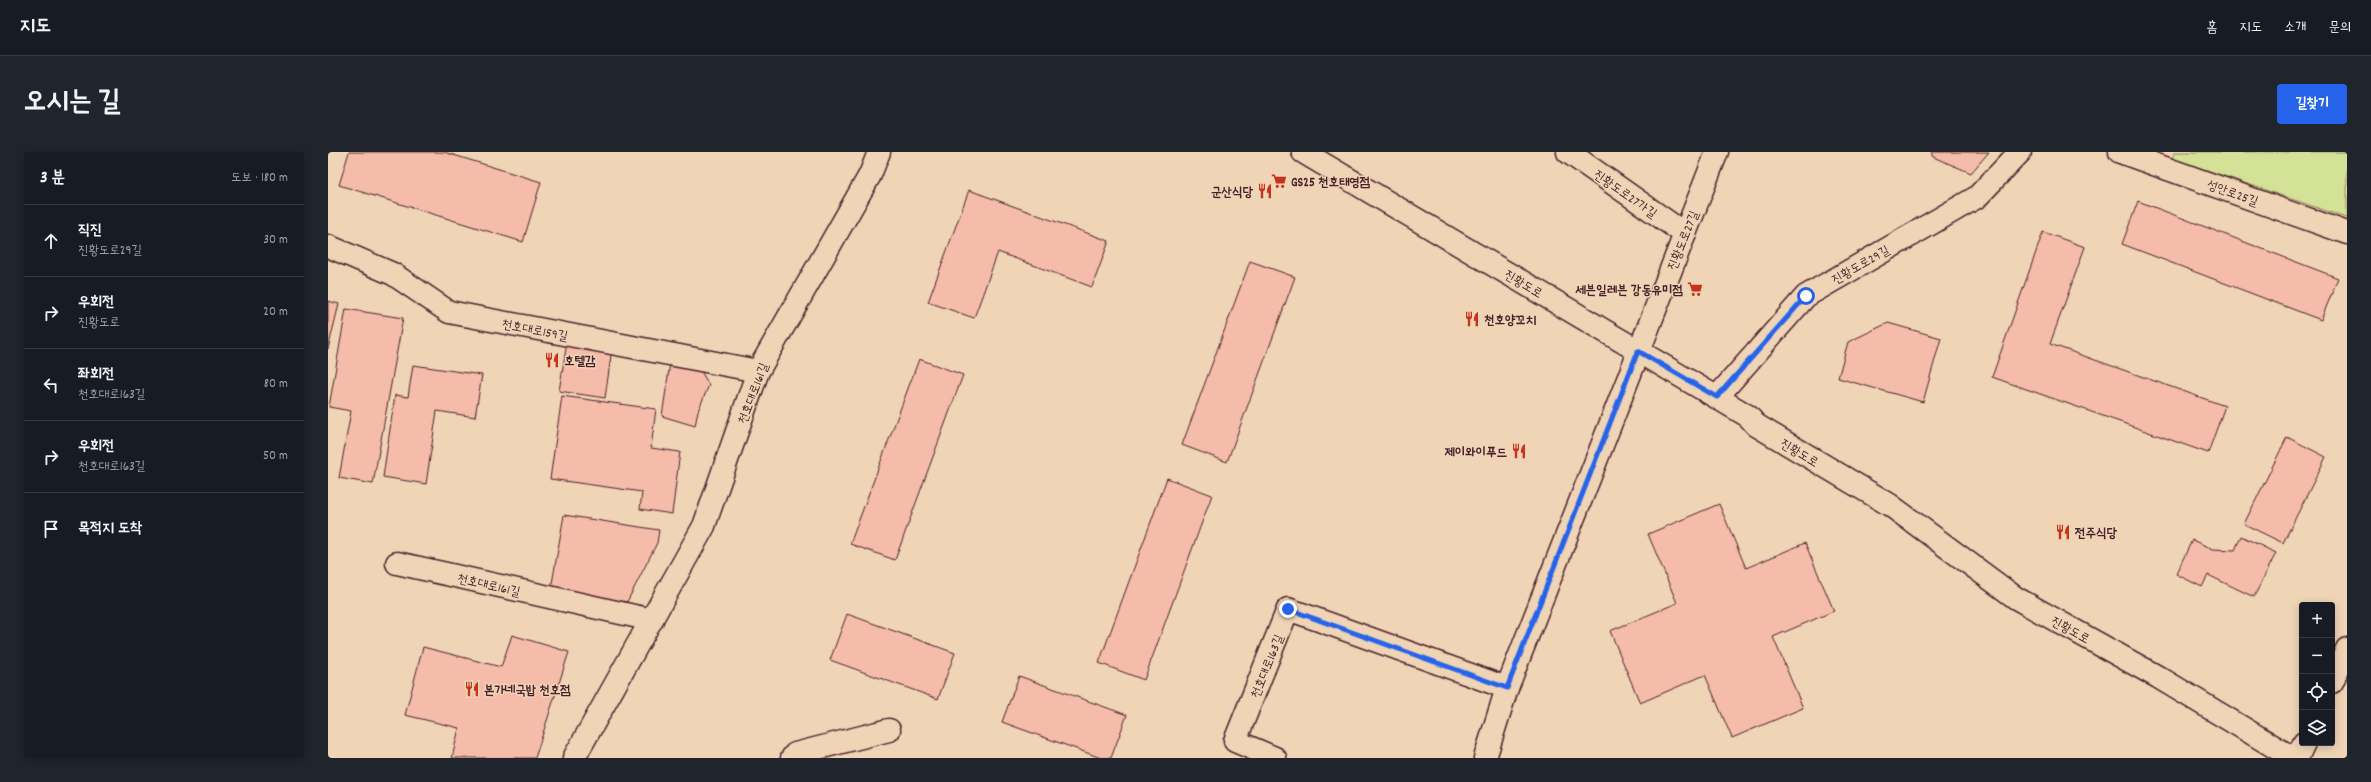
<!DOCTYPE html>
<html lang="ko">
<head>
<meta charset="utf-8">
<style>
  body { margin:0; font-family:Dekko,"Poor Story",sans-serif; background:#20242c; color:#f1f3f6 }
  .controls { position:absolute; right:12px; bottom:12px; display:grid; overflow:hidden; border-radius:4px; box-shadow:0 2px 10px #0003 }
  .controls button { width:36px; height:36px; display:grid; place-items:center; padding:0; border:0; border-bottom:1px solid #363941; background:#171b24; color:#f1f3f6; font:20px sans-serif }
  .stop { position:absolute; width:12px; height:12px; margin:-9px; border:3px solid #2563eb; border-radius:50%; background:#fff }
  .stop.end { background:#2563eb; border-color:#fff; box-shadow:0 1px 4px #0008 }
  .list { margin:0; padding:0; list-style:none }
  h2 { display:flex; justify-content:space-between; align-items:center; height:52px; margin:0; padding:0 16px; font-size:17px }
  h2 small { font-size:13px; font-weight:400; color:#9ea1a6 }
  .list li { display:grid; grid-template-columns:26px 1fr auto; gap:12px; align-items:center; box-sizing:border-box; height:72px; padding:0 16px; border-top:1px solid #363941 }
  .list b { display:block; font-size:15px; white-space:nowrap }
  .list p { margin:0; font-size:13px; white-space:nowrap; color:#9ea1a6 }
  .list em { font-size:13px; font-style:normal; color:#9ea1a6 }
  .icon { flex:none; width:22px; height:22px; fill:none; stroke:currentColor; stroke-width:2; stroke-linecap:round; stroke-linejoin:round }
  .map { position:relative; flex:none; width:2019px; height:606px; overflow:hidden; border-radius:4px }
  header { display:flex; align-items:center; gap:24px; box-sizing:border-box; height:56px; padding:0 20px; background:#171b24; border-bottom:1px solid #363941 }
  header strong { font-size:19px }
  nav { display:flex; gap:22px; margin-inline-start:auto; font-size:14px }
  .intro { display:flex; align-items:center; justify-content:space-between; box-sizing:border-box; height:96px; padding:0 24px }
  h1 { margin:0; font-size:28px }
  .button { padding:10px 18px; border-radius:4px; background:#2563eb; color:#fff; font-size:14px; font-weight:700 }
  main { display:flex; gap:24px; padding:0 24px }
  aside { flex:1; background:#171b24; border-radius:4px; box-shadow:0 2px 10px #0003 }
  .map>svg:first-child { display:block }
  .green { fill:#d3e296; stroke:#8e8060 }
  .building { fill:#f4bca9; stroke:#4a1f2b }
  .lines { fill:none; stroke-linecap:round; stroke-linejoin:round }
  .minor-casing { stroke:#4a1f2b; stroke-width:25 }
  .tertiary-casing { stroke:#4a1f2b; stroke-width:25 }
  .minor { stroke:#efd5b6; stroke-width:22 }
  .tertiary { stroke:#efd5b6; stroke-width:22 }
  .route { stroke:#2563eb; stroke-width:5 }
  .labels { text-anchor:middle; stroke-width:3; stroke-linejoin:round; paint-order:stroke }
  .poi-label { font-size:13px; font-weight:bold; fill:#4a1f2b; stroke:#efd5b6; text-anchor:start }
  .street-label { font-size:13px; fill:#4a1f2b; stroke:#efd5b6 }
</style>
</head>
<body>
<header>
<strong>지도</strong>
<nav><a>홈</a><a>지도</a><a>소개</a><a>문의</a></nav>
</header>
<div class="intro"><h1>오시는 길</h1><a class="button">길찾기</a></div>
<main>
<aside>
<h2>3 분<small>도보 · 180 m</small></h2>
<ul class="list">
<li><svg class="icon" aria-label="ahead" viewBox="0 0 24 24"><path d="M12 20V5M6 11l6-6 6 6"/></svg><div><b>직진</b><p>진황도로29길</p></div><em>30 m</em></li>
<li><svg class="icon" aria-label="right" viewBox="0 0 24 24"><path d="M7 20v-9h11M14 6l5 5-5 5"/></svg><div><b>우회전</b><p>진황도로</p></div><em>20 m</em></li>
<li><svg class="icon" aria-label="left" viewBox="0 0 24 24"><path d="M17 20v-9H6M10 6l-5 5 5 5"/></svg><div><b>좌회전</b><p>천호대로163길</p></div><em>80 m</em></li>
<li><svg class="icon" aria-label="right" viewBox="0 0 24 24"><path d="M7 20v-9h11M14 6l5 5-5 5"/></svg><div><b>우회전</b><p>천호대로163길</p></div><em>50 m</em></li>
<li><svg class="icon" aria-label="arrive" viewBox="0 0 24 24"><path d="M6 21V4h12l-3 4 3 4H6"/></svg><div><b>목적지 도착</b></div></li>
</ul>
</aside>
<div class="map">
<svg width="2019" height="606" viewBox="0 0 2019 606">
  <rect width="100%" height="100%" fill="#efd5b6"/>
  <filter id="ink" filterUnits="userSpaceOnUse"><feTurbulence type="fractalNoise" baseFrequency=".025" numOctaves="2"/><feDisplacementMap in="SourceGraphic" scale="8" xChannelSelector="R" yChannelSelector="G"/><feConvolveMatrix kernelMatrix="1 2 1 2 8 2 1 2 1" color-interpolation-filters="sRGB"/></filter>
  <g filter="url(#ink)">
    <polygon class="green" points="1847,0 2019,0 2019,66 1844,6"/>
    <g class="building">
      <polygon points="21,0 116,0 213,30 195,90 11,33"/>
      <polygon points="1603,0 1661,0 1643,21 1605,5"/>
      <polygon points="641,38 781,89 764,135 670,100 646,166 600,150"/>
      <polygon points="1810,49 2010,126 1993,168 1794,92"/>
      <polygon points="1715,80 1757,95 1722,192 1897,254 1880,301 1664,225"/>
      <polygon points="922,109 967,125 899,310 854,293"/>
      <polygon points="0,149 11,152 0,197"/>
      <polygon points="18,157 75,166 45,332 11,326 23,259 1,255"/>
      <polygon points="1560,171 1613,186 1595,250 1510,226 1520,190"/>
      <polygon points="239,190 284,197 277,246 231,239"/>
      <polygon points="591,207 635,223 567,408 522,392"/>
      <polygon points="342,211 371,216 381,233 370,259 367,274 334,264"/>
      <polygon points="85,213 154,223 147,265 109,259 98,332 55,325 67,243 80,245"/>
      <polygon points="234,244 328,257 323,296 352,300 344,362 312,357 314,340 222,327"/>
      <polygon points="1959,285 1998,305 1955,391 1916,372"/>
      <polygon points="839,326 884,343 816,528 771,511"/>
      <polygon points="1391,352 1418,416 1477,391 1506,459 1445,485 1475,556 1404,586 1377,523 1312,551 1282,479 1349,451 1320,382"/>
      <polygon points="236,363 331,378 329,391 299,450 223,437"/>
      <polygon points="1913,384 1948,401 1926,445 1880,423 1874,435 1848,422 1864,388 1885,397 1907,398"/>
      <polygon points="519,462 627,501 610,547 502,508"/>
      <polygon points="184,483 241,500 207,606 124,606 131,576 77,563 95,495 173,515"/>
      <polygon points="691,524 799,563 783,606 773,606 674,570"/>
    </g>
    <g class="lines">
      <g class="minor-casing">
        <g id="minor">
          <polyline points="1240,0 1357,82"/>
          <polyline points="1792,0 2019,81"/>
          <polyline points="0,94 65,122 121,160 430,219"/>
          <polyline points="1389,245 1478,144 1649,45 1692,0"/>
          <polyline points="69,411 324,468"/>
          <polyline points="2004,530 2019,497"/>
          <polyline points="246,606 376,374 430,219 542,23 551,0"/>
          <polyline points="464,606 467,602 561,578"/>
          <polyline points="947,606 907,589 960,457 1179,536"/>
          <polyline points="1157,606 1179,536 1389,0"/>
          <polyline points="1969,606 1976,591"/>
        </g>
      </g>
      <g class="tertiary-casing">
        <polyline id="tertiary" points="975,0 1420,264 1428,273 1562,353 1688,446 1830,525 1965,606"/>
      </g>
      <use href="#minor" class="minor"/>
      <use href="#tertiary" class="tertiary"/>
    </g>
  </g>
  <g class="lines" filter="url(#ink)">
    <polyline class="route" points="960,457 1179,536 1310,199 1389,245 1478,144"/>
  </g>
  <defs>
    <g id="supermarket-bare" transform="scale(1.2)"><path d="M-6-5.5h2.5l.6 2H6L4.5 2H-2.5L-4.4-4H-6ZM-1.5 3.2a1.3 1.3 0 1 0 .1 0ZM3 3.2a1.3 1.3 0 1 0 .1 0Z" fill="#c8321e" stroke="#efd5b6" stroke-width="2.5" paint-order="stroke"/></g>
    <g id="restaurant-bare" transform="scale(1.2)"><path d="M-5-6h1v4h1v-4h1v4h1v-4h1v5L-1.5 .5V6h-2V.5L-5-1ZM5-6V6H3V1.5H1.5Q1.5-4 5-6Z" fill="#c8321e" stroke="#efd5b6" stroke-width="2.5" paint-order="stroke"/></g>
  </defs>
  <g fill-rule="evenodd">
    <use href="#supermarket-bare" x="951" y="29"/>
    <use href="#restaurant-bare" x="937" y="39"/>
    <use href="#supermarket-bare" x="1367" y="137"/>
    <use href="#restaurant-bare" x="1144" y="167"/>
    <use href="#restaurant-bare" x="224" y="208"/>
    <use href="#restaurant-bare" x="1191" y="299"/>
    <use href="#restaurant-bare" x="1735" y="380"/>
    <use href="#restaurant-bare" x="144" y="537"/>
  </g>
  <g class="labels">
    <g class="poi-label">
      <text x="963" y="34">GS25 천호태영점</text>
      <text x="925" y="44" text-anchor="end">군산식당</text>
      <text x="1355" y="142" text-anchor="end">세븐일레븐 강동유미점</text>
      <text x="1156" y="172">천호양꼬치</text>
      <text x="236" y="213">호텔감</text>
      <text x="1179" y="304" text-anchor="end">제이와이푸드</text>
      <text x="1747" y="385">전주식당</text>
      <text x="156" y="542">본가네국밥 천호점</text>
    </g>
    <g class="street-label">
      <text transform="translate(1905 40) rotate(20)" y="5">성안로25길</text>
      <text transform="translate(1298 41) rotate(35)" y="5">진황도로27가길</text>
      <text transform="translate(1354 88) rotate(-68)" y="5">진황도로27길</text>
      <text transform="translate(1532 112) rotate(-30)" y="5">진황도로29길</text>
      <text transform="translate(1196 131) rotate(31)" y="5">진황도로</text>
      <text transform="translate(207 177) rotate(11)" y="5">천호대로159길</text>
      <text transform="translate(424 241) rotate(-69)" y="5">천호대로161길</text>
      <text transform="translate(1472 300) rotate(31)" y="5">진황도로</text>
      <text transform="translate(161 432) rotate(13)" y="5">천호대로161길</text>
      <text transform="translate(1743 477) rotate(29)" y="5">진황도로</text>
      <text transform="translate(938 514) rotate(-68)" y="5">천호대로163길</text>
    </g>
  </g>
</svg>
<div class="controls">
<button>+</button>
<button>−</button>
<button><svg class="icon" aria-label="locate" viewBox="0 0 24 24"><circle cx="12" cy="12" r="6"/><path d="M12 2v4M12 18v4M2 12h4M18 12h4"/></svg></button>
<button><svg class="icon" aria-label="layers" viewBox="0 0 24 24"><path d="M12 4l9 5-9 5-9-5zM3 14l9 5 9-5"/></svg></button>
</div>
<div class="stop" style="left:1478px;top:144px"></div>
<div class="stop end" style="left:960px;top:457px"></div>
</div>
</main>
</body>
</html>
